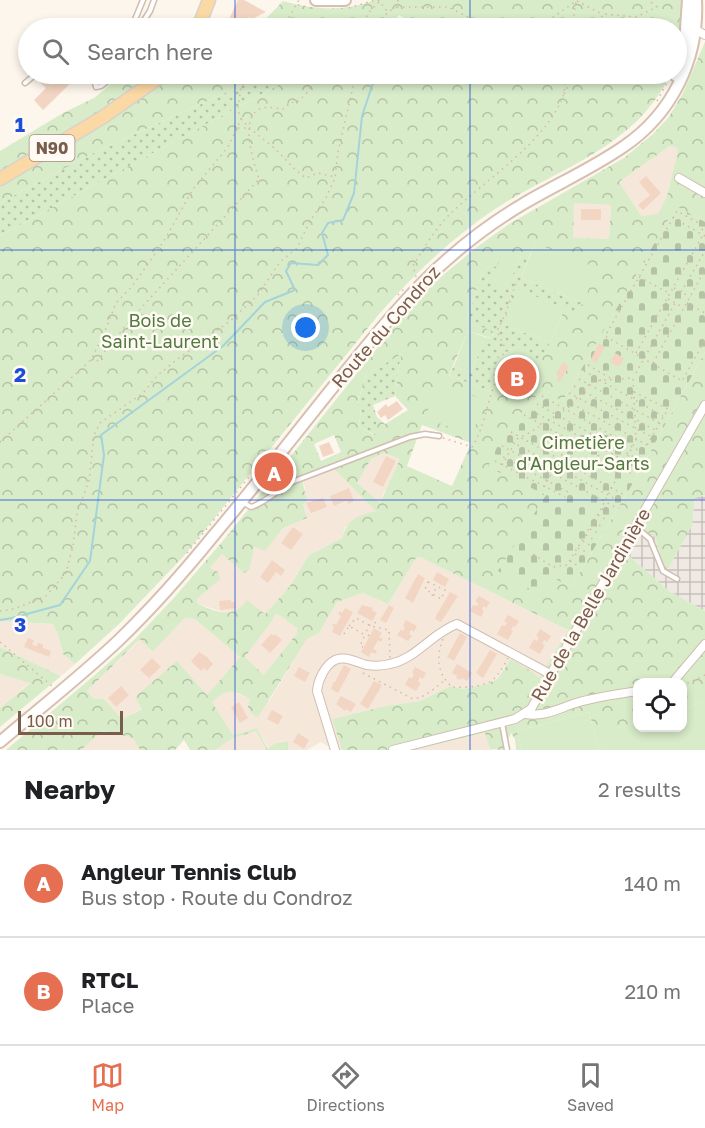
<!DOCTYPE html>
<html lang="en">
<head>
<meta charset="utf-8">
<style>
  body { margin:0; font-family:"Golos Text",sans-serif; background:#f6f6f6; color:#202124 }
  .controls { position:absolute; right:18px; bottom:18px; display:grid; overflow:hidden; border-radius:12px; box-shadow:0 3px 9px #0003 }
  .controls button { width:54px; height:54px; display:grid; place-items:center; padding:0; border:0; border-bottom:2px solid #e0e0e0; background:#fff; color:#202124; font:30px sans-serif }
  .scale { position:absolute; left:18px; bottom:15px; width:105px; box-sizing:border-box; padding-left:6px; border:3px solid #7a5c4d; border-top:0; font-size:16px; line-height:21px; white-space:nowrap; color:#7a5c4d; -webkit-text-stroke:4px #fffaf3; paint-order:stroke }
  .you { position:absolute; left:306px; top:328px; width:21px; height:21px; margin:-15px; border:4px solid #fff; border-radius:50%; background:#1a73e8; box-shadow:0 0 0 9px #1a73e833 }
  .badge { display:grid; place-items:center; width:39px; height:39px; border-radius:50%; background:#e76f51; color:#fff; font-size:20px; font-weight:700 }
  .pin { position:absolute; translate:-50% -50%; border:3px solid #fff; box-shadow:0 2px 6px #0006 }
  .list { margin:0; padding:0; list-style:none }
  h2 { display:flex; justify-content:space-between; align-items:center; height:78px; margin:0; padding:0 24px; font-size:26px }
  h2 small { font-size:20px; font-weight:400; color:#757577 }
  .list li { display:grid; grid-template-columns:39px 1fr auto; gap:18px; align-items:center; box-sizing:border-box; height:108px; padding:0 24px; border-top:2px solid #e0e0e0 }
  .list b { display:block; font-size:22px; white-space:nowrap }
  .list p { margin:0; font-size:20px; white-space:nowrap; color:#757577 }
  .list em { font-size:20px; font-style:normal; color:#757577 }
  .icon { flex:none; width:33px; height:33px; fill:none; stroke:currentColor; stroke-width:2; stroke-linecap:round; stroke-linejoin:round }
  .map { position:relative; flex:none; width:705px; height:750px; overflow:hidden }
  .search { position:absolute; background:#fff; box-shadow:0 3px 9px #0003; left:18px; right:18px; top:18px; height:66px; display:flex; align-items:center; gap:15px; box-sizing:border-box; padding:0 21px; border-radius:33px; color:#757577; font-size:22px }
  .sheet { height:294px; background:#fff }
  nav { display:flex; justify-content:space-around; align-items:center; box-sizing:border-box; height:84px; border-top:2px solid #e0e0e0; background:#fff; font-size:16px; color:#757577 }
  nav a { display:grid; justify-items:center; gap:3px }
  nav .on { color:#e76f51 }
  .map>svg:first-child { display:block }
  .residential { fill:#f5e8da }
  .industrial { fill:url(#industrial-grid) }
  .grass { fill:url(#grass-dots) }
  .forest { fill:url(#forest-crowns); fill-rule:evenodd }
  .cemetery { fill:url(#cemetery-stones) }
  .park { fill:#d8ecc9 }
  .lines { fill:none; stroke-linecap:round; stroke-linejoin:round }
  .stream { stroke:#a5d3da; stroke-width:2 }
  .building { fill:#f3d5c3 }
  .service-casing { stroke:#d1beb0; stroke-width:7 }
  .minor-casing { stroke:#d1beb0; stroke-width:10 }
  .secondary-casing { stroke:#d6c0b0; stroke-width:14 }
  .primary-casing { stroke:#dad1cd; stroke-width:15 }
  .path { stroke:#d9b8a5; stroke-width:1.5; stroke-dasharray:1.5 4.5; stroke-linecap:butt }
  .service { stroke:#fff; stroke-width:4 }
  .minor { stroke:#fff; stroke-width:8 }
  .secondary { stroke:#fff; stroke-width:10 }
  .primary { stroke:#fbd9a5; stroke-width:12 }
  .grid { fill:none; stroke:#1d4ed8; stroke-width:1.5; stroke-opacity:0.55 }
  .labels { text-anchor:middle; stroke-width:5; stroke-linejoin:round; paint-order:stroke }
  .shield { fill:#fffaf3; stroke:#a28b7f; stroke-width:1.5 }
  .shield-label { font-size:16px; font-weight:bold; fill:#7a5c4d }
  .park-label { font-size:18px; fill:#537a41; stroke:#fffaf3 }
  .street-label { font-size:18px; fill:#7a5c4d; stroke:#fffaf3 }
  .grid-label { font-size:20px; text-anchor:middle; font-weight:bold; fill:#1d4ed8; stroke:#fffaf3; stroke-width:5; stroke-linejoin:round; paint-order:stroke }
</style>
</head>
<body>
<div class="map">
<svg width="705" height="750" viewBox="0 0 705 750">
  <defs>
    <pattern id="industrial-grid" width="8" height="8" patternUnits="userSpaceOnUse" patternTransform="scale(1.5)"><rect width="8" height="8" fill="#efe9e4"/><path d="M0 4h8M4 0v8" fill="none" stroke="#c7c0bb"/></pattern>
    <pattern id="grass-dots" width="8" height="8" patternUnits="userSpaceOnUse" patternTransform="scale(1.5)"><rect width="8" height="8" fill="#d8ecc9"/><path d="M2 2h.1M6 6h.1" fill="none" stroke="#b4c2a5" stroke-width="1.8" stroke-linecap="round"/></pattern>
    <pattern id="forest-crowns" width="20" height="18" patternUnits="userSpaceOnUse" patternTransform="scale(1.5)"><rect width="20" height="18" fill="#d8ecc9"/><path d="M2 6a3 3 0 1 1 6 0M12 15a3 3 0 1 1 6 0" fill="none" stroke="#b4c2a5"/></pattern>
    <pattern id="cemetery-stones" width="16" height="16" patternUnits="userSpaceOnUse" patternTransform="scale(1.5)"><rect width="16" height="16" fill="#d8ecc9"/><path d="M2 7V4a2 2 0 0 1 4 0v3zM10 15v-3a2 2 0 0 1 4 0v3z" fill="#b4c2a5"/></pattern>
  </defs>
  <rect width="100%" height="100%" fill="#fdf6ec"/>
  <g class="residential">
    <polygon points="670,146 675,147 678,150 667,196 658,215 641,216 618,183"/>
    <polygon points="574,202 611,205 609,239 572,239"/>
    <polygon points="385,453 401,459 387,491 384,491 380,504 357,483 371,458"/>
    <polygon points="333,468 377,511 363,515 345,527 342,538 309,555 290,586 265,614 239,611 229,614 198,604 197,599 206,590 210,568 222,554 250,569 254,546 265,550 283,528 307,518 303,504 307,502 304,493 305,487 302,480"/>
    <polygon points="420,557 568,630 539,678 505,666 496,679 487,684 464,689 450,686 420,701 385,706 332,719 342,750 329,750 329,747 321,742 307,750 288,750 288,741 284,741 275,743 269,749 257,728 233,735 212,702 221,693 229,690 250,699 269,701 307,639 319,633 337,602 363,593 388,604 416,558"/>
    <polygon points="276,612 297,628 297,633 264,675 245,657 272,621"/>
    <polygon points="185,618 195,619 240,657 207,695 177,662 143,708 122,719 104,699 94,699 87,691 141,639 151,652"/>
    <polygon points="0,621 53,624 58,635 63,654 75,664 61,676 0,647"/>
    <polygon points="0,674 30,682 0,708"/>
    <polygon points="257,730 267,750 215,750 233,738"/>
    <polygon points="103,731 134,738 140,750 81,750"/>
    <polygon points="486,733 490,749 494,750 414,750"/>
  </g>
  <polygon class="industrial" points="705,495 705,611 669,591 627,554 636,537 640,536 644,530 655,537 663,565 692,526 695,498"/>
  <g class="grass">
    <polygon points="267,74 299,74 0,236 0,203 89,155"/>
    <polygon points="521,257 529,257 521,278 583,303 576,312 503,324 550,343 535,373 514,348 498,357 498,375 490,392 449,375 454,366 471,373 485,337 491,338 494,333 466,320 484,268 498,266 490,283 505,290"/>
    <polygon points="401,353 395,396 373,405 377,417 376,436 359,426 361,409 357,404 367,375"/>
  </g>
  <g class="forest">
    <path d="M 375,0 L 681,0 L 681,29 L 677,53 L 676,28 L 421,28 L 399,15 L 391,28 L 257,28 L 283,1 C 315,10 343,12 375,0 Z"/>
    <path d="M 705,42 L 705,222 L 676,207 L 563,401 L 546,495 L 537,592 L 548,574 L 571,587 L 633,483 L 705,352 L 705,495 L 695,498 L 692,526 L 668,569 L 663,565 L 655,537 L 644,530 L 640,536 L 636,537 L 627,554 L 669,591 L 705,611 L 705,702 L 683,708 L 682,682 L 638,682 L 637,722 L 599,734 L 603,750 L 599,750 L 589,712 L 517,731 L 522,750 L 516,750 L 515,739 L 511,733 L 503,750 L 490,749 L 485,733 L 414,750 L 342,750 L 332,719 L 385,706 L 420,701 L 450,686 L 464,689 L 487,684 L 497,679 L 511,659 L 533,672 L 539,678 L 568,630 L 420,557 L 416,558 L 388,604 L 363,593 L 337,602 L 319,633 L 307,639 L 258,717 L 253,715 L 248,707 L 250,699 C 232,690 228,687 212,702 L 233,735 L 257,728 L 268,749 L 275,743 L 288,741 L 288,750 L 267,750 L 256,731 L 233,738 L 215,750 L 190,750 L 184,740 L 175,750 L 140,750 L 133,738 L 103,731 L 81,750 L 6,750 L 96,674 L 132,642 L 173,599 L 227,536 L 398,322 L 436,281 L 477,247 L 509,224 L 624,158 L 653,134 L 668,118 L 682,95 ZM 670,146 L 675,147 L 678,150 L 667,196 L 658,214 L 641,216 L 619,182 ZM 574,203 L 611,205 L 609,239 L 573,238 ZM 535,243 L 583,303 L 575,312 L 565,308 L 550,343 L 535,372 L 526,352 L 514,348 L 498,357 L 494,369 L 498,375 L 490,392 L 449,375 L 468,331 L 491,338 L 494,332 L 466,320 L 484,268 L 498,266 L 505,250 L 521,257 L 529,257 ZM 401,354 L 395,396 L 408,410 L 385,424 L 377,417 L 375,436 L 359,426 L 361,409 L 357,403 L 367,375 ZM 523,360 L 532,381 L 512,391 L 501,371 L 506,366 ZM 422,425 L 471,443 L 452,486 L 407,466 ZM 334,435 L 341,452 L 321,461 L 314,444 ZM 385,453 L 400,459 L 380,503 L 357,483 L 371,459 ZM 333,468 L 376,511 C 357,516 348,518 342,538 L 309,555 L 290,586 L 265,614 L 247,600 C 233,620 217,612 198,604 L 197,599 L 220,579 L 218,572 L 210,568 L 222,554 L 244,573 L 250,569 L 254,547 L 265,551 L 283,528 L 307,518 L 303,504 L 307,502 C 305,494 304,487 302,479 ZM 276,613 L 297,628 L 297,633 L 264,675 L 245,657 L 272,621 ZM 185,618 L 195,619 L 240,657 L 207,695 L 177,661 L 135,697 L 142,709 L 122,719 L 104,699 L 94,699 L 87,691 L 140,639 L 152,652 Z"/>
    <polygon points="123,74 267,74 89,155 0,203 0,151 63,113 94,98"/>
    <path d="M 299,74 L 670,74 C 637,148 555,169 492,211 C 450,240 414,274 380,313 L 183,557 L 119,624 L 75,664 L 63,654 L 58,635 L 53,624 L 0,621 L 0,236 Z"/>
    <polygon points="0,647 61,676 0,727 0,708 30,683 0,674"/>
  </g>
  <polygon class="cemetery" points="676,206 705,222 705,352 633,483 571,587 548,575 537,593 498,571 546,495 488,467 504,432 541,391 563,401"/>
  <g class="park">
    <polygon points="535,243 597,268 583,303 521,278"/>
    <polygon points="505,249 521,257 505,291 489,283"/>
    <polygon points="517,289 565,308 550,343 503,324"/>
    <polygon points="468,331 485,337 471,373 454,366"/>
    <polygon points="438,383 485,400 472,435 425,418"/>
    <polygon points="705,702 705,750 603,750 598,734 637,722 638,728 682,728 683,708"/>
    <polygon points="589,712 599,750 522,750 517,731"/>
  </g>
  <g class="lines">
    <polyline class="stream" points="0,620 12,618 60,605 90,561 104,455 101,435 223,346 265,302 295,290 286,271 291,263 318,265 328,255 322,233 328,223 343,220 354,193 362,116 376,74"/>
  </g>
  <g class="building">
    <polygon points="238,0 244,0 266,12 252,19 249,17 244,28 225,28"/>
    <polygon points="46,74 55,74 58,76 61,74 80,74 43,110 34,100 46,88 38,80"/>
    <polygon points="646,176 661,193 643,210 638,205 650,195 639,182"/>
    <rect x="581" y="209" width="20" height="11"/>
    <polygon points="599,343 605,347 596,363 591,359"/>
    <polygon points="615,353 624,358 619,367 610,362"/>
    <polygon points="514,358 517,362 523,360 532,382 512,391 501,370 506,368 505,362"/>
    <polygon points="563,362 569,366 560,382 557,380 559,377 556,375"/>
    <polygon points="397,401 403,409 388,420 385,415 381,418 377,412 386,404 388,407"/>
    <polygon points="329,442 334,453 323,457 319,446"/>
    <polygon points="386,456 396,461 383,487 373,482"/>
    <polygon points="349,488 354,501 348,504 347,500 334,506 330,496"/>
    <polygon points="323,498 327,507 311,513 306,503"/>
    <polygon points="293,527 303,534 291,550 281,543"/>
    <polygon points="272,560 285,570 281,576 276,572 268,583 260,577"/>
    <polygon points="437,572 449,579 445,587 433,580"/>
    <polygon points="418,574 425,578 413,603 405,598"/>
    <polygon points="450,592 458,596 441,622 435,619 436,616"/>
    <polygon points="479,596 490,602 486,608 484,606 482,610 484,611 481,617 470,611 473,605 477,606 478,603 475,601"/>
    <polygon points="231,600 231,602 235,602 236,608 220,610 219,601"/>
    <polygon points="362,605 373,608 372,610 377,613 372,621 357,613"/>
    <polygon points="389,605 394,608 386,623 380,620"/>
    <polygon points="345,608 353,612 340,636 332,632 334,627 332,626 333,623 336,625 341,616 338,614 340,611 342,613"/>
    <polygon points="508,615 519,621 515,627 513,626 511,630 513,631 508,640 497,634 502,625 505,626 507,623 504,621"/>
    <polygon points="406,620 417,626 414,632 411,630 409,634 412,636 408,641 397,635 401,629 403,631 405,627 403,626"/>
    <polygon points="374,628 382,633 379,637 383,639 381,642 378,640 373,649 377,651 375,654 371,652 369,657 361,652"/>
    <polygon points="540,629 551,636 547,642 544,640 542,644 545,645 540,654 529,648 534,639 537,641 539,637 536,636"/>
    <polygon points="460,633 467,637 454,661 447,657"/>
    <polygon points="271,634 274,636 275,634 282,640 270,653 261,645"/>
    <polygon points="28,638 34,640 32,645 37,646 38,643 43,644 43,648 51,651 49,657 24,647"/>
    <polygon points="490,650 497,654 483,678 476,673"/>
    <polygon points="199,652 207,657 213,664 207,671 204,668 201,671 191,661"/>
    <polygon points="152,658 161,667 149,678 140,670"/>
    <polygon points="457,664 472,673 467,681 462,678 461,680 458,679 456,678 457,676 452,673"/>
    <polygon points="344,665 351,669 338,693 331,689 333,684 332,683 335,682"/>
    <polygon points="299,667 310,673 305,682 294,676"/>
    <polygon points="415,667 426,673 423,679 420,677 418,681 421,683 416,691 405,685 409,677 412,678 414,674 412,673"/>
    <polygon points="374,681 382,685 379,690 380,691 378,692 368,709 360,704"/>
    <polygon points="121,686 129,695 116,707 108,698"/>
    <polygon points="341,696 356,704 351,712 346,709 345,711 336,704"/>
    <polygon points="239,702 248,718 240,723 231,707"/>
    <polygon points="272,710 283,716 278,725 267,719"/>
    <polygon points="298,733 309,740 304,749 293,742"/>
  </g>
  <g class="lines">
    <g class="service-casing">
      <g id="service">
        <polyline points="127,28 134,22 143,0"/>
        <polyline points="139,28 150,11 154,0"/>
        <polyline points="103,74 95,83 96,87 101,86 117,74"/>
        <polyline points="25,83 36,74"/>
        <path d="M 242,502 L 251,507 C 265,503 278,490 292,482 L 410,437 L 425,434 L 439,436"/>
        <polyline points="636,527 650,539 663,571 677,579"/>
        <polyline points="502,723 507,750"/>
      </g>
    </g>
    <g class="minor-casing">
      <g id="minor">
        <polyline points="696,30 705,35"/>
        <polyline points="679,178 705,193"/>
        <polyline points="673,682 705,644"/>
        <path d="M 525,714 C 545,717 557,709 576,703 C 595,697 617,694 638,691"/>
        <path d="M 335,750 L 317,691 C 318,680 325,665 335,660 C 346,655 357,663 367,665 C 374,666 382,666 390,664 C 416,659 432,633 457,624 L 552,675"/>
        <polyline points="393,750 515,719 531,709 705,405"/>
      </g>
    </g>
    <g class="secondary-casing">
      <g id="secondary">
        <polyline points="316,0 345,0"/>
        <polyline points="676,76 685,43 688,0"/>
        <path d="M 0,742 C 40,708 81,676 119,640 C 153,607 184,572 214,535 C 258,483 299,429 342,376 C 398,306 444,251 523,204 C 555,185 591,169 623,147 C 672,114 699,59 696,0"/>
      </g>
    </g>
    <g class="primary-casing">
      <g id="primary">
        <polyline points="198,28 209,0"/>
        <polyline points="0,179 103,117 164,74"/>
      </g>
    </g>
    <g class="path">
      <polyline points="378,0 387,11"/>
      <polyline points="398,0 398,7 448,7 490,28"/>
      <polyline points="577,1 602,14"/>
      <polyline points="298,5 311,8"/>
      <polyline points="349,8 375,0"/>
      <polyline points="283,28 299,0"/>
      <polyline points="353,28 366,19 368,13 379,2"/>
      <polyline points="374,28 388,12 397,7"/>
      <polyline points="538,28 576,1 572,28"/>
      <polyline points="596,28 603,14 636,17 657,7 648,0"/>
      <polyline points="564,94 574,74"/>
      <polyline points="657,101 668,81"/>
      <path d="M 241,119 C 251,131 263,138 274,148 C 285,158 293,169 306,178 L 318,173 L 335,177"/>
      <polyline points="238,128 248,128"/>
      <polyline points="673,218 677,211 704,226 701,232"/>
      <polyline points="705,236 673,218 605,336 682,381 705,340"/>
      <path d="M 416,277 L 413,266 C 423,249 435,229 450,214 C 484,181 547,141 563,96 C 565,89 565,81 566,74"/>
      <polyline points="639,277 669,293"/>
      <polyline points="674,288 690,297"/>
      <polyline points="681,292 705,251"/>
      <polyline points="398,295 405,288"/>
      <polyline points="668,299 684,308"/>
      <polyline points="687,303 705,313"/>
      <polyline points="636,353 703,235"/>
      <path d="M 91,360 L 97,361 L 132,318 L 259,179 C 254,163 237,114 263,108 C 269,106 277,109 283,109 L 291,102 L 296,103 L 306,94 L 319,74"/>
      <polyline points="653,363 705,270"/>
      <polyline points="588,365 612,379"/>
      <polyline points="584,371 663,416"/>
      <polyline points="636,373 675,303"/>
      <polyline points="579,379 659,423"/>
      <polyline points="574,386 655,430"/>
      <polyline points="634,392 668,409 647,445"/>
      <polyline points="569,393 652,437"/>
      <polyline points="542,396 645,454"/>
      <polyline points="537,404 641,461"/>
      <polyline points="572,404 649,446"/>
      <polyline points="532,411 637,467"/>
      <polyline points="524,415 634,475"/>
      <polyline points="511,432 624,495"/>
      <path d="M 443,438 L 472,447 C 485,427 488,397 498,375 L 494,369 L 498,357 L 507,352 L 497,331 L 505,315 L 516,283"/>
      <polyline points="507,439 619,501"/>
      <polyline points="0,442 91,360 103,336 116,303 133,285 164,241 193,189 228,147 241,119 238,110 241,86 253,74"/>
      <polyline points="502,446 615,507"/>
      <polyline points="498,454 568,492"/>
      <polyline points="495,461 565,497"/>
      <polyline points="502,465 517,439 531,432 569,407 592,381 633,378 636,440 601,509 567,565 553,567 533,554"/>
      <polyline points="544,487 564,451"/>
      <polyline points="602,509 611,514"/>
      <polyline points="598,515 608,521"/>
      <polyline points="594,522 604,528"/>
      <polyline points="590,529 600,534"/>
      <polyline points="586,535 596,541"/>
      <polyline points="583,541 593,547"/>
      <polyline points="578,548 588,553"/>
      <polyline points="187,553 258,466"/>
      <polyline points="575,554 584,560"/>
      <polyline points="570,561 580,567"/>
      <polygon points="428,582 445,590 441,599 425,589"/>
      <polyline points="432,596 437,586"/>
      <polyline points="0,611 14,609 46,596 66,573 73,546 77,513 89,481 94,435 100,423 143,393 158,375 175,361 230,321 257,296 280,262 297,248 310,221 326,198 335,178 338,152 356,74"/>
      <polyline points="349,626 356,618 371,626 389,630 390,658"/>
      <polyline points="344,634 349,626 365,635 360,646 363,647"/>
      <polyline points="369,636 366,632 370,625 379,621"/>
      <path d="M 443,639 C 436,656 437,674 452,687 C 464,688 485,687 494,679 C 500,673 504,665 508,658"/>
      <polyline points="0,642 52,686"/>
      <path d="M 363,673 L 413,699 C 427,697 434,688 445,680"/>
      <polyline points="682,686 705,675"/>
    </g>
    <use href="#service" class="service"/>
    <use href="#minor" class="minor"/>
    <use href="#secondary" class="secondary"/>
    <use href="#primary" class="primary"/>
  </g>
  <path class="grid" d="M 235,0 L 235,28M 470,0 L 470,28M 235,74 L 235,750M 470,74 L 470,750M 0,250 L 705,250M 0,500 L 705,500"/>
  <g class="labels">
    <rect class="shield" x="29.5" y="135" width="45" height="26" rx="4.5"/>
    <g class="shield-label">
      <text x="52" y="154">N90</text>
    </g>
    <g class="park-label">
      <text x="160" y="327">Bois de<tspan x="160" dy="21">Saint-Laurent</tspan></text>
      <text x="583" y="449">Cimetière<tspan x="583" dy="21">d'Angleur-Sarts</tspan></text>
    </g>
    <g class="street-label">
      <text transform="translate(386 327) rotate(-49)" y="6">Route du Condroz</text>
      <text transform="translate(591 605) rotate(-60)" y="6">Rue de la Belle Jardinière</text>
    </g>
  </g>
  <g class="grid-label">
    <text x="20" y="132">1</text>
    <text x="20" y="382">2</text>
    <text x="20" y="632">3</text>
  </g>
</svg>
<div class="controls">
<button><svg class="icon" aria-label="locate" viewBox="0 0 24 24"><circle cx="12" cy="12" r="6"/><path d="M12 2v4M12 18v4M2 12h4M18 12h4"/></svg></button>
</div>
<div class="scale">100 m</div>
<div class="you"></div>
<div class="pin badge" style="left:274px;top:472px">A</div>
<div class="pin badge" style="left:517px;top:377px">B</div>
<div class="search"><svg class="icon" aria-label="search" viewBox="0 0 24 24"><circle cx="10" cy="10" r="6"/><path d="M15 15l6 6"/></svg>Search here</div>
</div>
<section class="sheet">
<h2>Nearby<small>2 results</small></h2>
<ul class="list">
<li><span class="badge">A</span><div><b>Angleur Tennis Club</b><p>Bus stop · Route du Condroz</p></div><em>140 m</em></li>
<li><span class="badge">B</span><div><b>RTCL</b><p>Place</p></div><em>210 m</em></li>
</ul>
</section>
<nav>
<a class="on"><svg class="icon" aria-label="map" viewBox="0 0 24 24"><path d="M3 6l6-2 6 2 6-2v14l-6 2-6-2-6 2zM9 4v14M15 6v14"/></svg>Map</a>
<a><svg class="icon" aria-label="directions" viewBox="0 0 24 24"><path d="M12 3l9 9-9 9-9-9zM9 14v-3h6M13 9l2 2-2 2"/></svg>Directions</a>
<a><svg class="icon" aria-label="saved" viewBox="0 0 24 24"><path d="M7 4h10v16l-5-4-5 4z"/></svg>Saved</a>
</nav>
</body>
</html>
